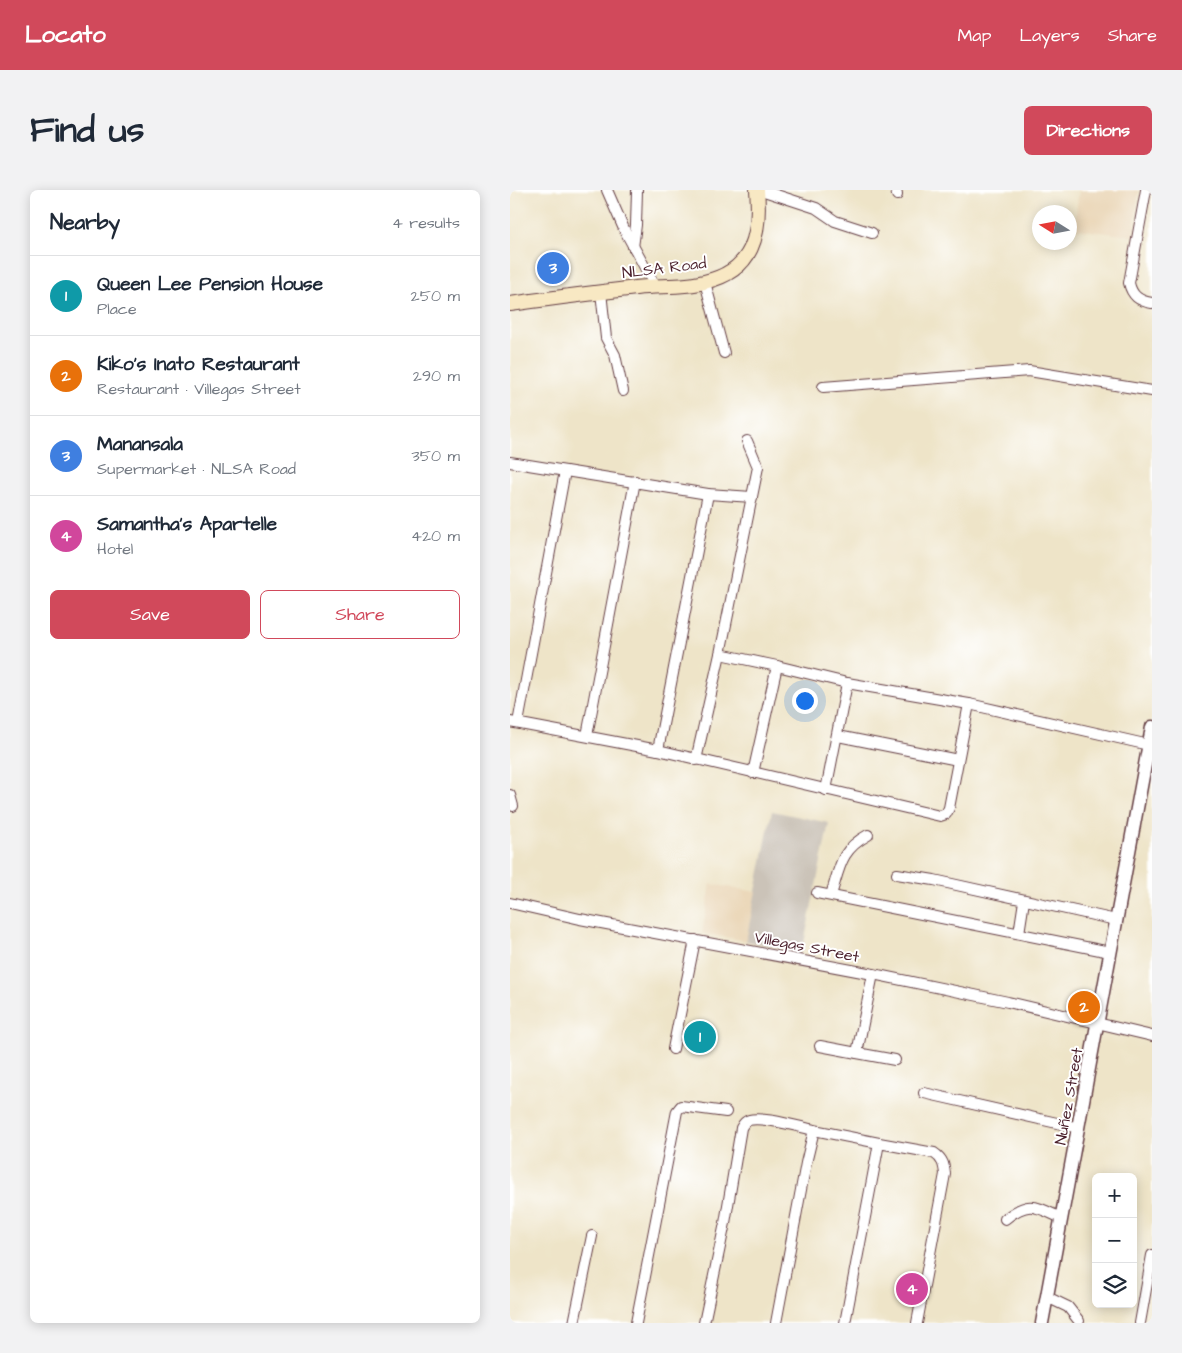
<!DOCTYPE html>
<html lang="en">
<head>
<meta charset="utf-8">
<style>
  body { margin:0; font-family:"Architects Daughter",sans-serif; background:#f2f2f3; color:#1f2937 }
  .controls { position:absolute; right:15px; bottom:15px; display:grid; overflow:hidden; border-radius:8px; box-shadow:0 2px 12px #0003 }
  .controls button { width:45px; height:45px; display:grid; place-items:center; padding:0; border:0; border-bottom:1px solid #e0e1e3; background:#fff; color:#1f2937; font:25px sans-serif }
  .compass { position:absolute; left:522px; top:15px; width:45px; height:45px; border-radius:50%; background:#fff; box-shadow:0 2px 12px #0003; rotate:281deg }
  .you { position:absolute; left:294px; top:510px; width:18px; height:18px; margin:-12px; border:4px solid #fff; border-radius:50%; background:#1a73e8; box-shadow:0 0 0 8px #1a73e833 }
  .badge { display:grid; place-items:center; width:32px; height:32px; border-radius:50%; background:#d1495b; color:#fff; font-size:16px; font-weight:700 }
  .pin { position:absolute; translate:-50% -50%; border:2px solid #fff; box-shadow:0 1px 5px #0006 }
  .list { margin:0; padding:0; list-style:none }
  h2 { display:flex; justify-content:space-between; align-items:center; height:65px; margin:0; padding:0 20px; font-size:21px }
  h2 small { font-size:16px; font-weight:400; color:#747a83 }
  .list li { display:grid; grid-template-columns:32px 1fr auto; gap:15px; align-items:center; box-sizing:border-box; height:80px; padding:0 20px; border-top:1px solid #e0e1e3 }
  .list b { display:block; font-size:19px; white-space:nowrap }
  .list p { margin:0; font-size:16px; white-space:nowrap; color:#747a83 }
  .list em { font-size:16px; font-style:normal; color:#747a83 }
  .actions { display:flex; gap:10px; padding:15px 20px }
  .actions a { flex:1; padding:11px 0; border:1px solid #d1495b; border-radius:8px; text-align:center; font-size:18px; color:#d1495b }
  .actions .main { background:#d1495b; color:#fff }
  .icon { flex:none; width:28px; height:28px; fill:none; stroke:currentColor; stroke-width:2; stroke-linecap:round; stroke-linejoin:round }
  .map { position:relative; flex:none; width:642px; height:1133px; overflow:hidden; border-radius:8px }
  header { display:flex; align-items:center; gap:30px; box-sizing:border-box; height:70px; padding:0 25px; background:#d1495b; color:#fff }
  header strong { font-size:24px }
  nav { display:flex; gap:28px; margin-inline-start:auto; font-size:18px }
  .intro { display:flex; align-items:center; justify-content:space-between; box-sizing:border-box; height:120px; padding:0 30px }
  h1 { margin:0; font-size:35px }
  .button { padding:12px 22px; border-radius:8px; background:#d1495b; color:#fff; font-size:18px; font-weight:700 }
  main { display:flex; gap:30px; padding:0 30px }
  aside { flex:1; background:#fff; border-radius:8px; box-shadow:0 2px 12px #0003 }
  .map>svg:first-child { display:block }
  .built { fill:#ebd8ba }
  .industrial { fill:#cbc3b8 }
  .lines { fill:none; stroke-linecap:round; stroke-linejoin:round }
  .minor-casing { stroke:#633d43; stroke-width:12 }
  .tertiary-casing { stroke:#633d43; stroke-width:15 }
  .secondary-casing { stroke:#633d43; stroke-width:16 }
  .minor { stroke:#fff; stroke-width:10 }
  .tertiary { stroke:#fff; stroke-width:12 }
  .secondary { stroke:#f8e8c3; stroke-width:14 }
  .labels { text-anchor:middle; stroke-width:4; stroke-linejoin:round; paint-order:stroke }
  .street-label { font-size:16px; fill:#4a1f2b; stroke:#fff }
</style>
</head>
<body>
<header>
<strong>Locato</strong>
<nav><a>Map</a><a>Layers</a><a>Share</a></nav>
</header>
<div class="intro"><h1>Find us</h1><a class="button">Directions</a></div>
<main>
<aside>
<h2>Nearby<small>4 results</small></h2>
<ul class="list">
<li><span class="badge" style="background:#0f9aa8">1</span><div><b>Queen Lee Pension House</b><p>Place</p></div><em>250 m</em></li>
<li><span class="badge" style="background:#e8710a">2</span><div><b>Kiko's Inato Restaurant</b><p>Restaurant · Villegas Street</p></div><em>290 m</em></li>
<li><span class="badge" style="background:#3f7fe0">3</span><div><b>Manansala</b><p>Supermarket · NLSA Road</p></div><em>350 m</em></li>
<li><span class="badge" style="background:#d1479c">4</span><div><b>Samantha's Apartelle</b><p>Hotel</p></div><em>420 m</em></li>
</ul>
<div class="actions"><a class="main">Save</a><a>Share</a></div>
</aside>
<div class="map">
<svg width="642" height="1133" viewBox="0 0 642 1133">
  <rect width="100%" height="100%" fill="#fff"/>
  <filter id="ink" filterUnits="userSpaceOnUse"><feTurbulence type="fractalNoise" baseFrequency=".02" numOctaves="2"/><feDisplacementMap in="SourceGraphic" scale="10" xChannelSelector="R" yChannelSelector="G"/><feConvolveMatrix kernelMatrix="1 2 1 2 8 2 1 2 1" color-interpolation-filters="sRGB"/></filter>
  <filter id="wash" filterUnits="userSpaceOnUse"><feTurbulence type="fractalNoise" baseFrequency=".0096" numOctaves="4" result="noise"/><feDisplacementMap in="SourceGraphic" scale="20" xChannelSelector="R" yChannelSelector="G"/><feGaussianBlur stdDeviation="1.12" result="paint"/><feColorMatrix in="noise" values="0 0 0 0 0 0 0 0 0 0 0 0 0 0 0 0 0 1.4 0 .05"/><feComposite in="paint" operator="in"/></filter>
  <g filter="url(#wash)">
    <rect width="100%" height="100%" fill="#eee4c8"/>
    <g class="built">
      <polygon points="569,0 629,0 623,46 564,39"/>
      <polygon points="201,694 246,702 236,751 192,743"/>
    </g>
    <polygon class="industrial" points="262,621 319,633 292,762 236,751"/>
  </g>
  <g filter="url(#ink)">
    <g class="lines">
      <g class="minor-casing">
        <g id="minor">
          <polyline points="97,0 114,39 145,96"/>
          <polyline points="251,0 306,18 325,31 362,43"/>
          <polyline points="386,0 387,5"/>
          <path d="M 636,0 L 619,93 C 622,106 629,111 642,113"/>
          <polyline points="123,57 126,35 127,0"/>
          <polyline points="195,92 214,163"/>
          <polyline points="91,102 96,148 105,165 113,201"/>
          <polyline points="313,197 519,181 642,201"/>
          <polyline points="0,272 198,304 242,307"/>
          <polyline points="210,464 267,476 337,493 459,514 639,555"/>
          <polyline points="0,532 148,560 430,626 436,624 439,618 459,514"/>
          <polyline points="8,533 55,281"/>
          <polyline points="77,546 125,291"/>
          <polyline points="328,546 448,570"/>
          <polyline points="148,560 198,304"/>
          <polyline points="186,570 210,464 248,277 237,251"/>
          <polyline points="243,583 267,476"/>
          <polyline points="316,600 337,493"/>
          <polyline points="0,605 3,616"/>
          <polyline points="387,684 424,690 606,730"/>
          <polyline points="307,703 600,762"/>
          <path d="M 321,705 C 330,677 330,660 358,645"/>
          <polyline points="0,713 70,729 363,784 498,812 642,846"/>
          <polyline points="509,743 514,711"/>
          <polyline points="310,856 347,863 363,784"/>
          <polyline points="163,859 185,750"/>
          <polyline points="347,863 385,870"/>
          <polyline points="414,903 569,938"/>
          <path d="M 495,1029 C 519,1010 525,1016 551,1028"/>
          <polyline points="537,1107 558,1117 569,1131"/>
          <polyline points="64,1133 82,1046"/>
          <polyline points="126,1133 167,921 171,916 216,922"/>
          <path d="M 194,1133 L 215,1033 L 231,938 C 233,934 235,931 239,930 C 253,926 289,937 304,940"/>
          <polyline points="266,1133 296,973 304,940 369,953"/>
          <path d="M 335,1133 L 369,953 L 424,963 C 433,969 434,975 435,984 L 407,1133"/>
          <polyline points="630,1133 642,1065"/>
        </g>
      </g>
      <g class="tertiary-casing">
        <polyline id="tertiary" points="532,1133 642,537"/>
      </g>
      <g class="secondary-casing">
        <path id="secondary" d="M 0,114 C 42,108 84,103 126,98 C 148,95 172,98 194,92 C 244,81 251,44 247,0"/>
      </g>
      <use href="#minor" class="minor"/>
      <use href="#tertiary" class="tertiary"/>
      <use href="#secondary" class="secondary"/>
    </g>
  </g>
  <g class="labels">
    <g class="street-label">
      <text transform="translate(154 77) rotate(-7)" y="6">NLSA Road</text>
      <text transform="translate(297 756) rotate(11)" y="6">Villegas Street</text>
      <text transform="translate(558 906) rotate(-80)" y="6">Nuñez Street</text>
    </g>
  </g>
</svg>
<div class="controls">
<button>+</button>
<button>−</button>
<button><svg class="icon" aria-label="layers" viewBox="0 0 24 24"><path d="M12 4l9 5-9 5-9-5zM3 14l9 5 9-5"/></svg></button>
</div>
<svg class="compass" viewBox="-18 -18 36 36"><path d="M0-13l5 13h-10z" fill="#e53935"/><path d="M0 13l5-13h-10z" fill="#747a83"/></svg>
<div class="you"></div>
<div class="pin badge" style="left:190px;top:847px;background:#0f9aa8">1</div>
<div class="pin badge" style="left:574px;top:817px;background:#e8710a">2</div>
<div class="pin badge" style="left:43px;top:78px;background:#3f7fe0">3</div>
<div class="pin badge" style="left:402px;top:1099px;background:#d1479c">4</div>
</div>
</main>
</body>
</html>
